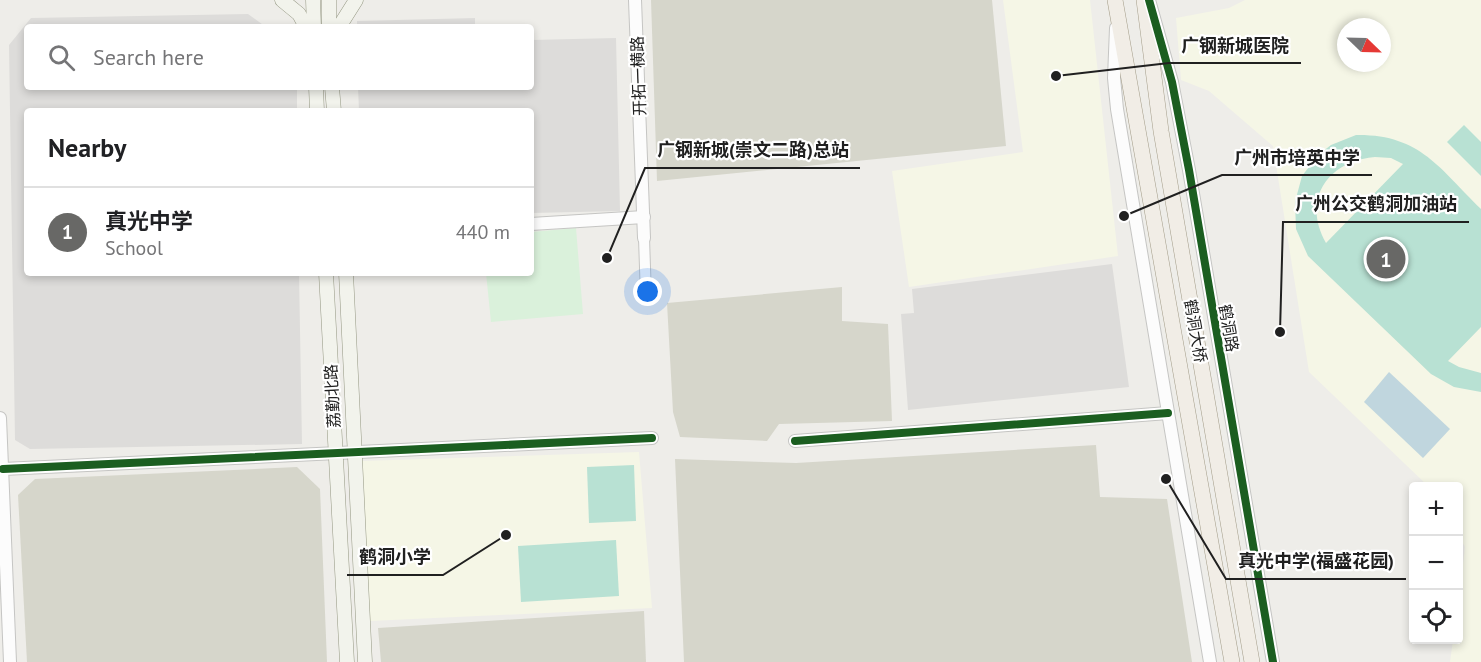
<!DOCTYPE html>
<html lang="en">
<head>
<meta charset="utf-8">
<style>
  body { margin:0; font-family:"PT Sans","Noto Sans SC",sans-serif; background:#f2f2f2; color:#202124 }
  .controls { position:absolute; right:18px; bottom:18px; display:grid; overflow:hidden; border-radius:6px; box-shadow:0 3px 9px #0003 }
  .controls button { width:54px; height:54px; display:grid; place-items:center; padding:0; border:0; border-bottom:2px solid #e0e0e0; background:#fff; color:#202124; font:30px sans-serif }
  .compass { position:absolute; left:1337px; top:18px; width:54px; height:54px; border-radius:50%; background:#fff; box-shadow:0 3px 9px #0003; rotate:113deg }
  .you { position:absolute; left:648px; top:292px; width:21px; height:21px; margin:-15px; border:4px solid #fff; border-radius:50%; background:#1a73e8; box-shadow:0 0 0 9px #1a73e833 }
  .badge { display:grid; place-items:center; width:39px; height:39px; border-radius:50%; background:#686866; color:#fff; font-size:20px; font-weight:700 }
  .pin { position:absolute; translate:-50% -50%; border:3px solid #fff; box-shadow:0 2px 6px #0006 }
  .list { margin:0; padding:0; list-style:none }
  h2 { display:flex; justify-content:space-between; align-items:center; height:78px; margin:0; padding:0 24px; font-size:26px }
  h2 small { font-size:20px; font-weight:400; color:#757577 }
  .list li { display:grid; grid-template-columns:39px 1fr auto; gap:18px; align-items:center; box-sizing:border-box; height:90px; padding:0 24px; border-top:2px solid #e0e0e0 }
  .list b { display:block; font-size:22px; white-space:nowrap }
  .list p { margin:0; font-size:20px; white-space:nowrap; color:#757577 }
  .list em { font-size:20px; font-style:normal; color:#757577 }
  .icon { flex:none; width:33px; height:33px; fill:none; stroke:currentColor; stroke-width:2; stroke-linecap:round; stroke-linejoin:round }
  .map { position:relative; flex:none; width:1481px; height:662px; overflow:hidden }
  .search { position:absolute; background:#fff; box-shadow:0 3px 9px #0003; left:24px; top:24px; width:510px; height:66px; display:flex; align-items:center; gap:15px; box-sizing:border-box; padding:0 21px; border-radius:6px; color:#757577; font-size:22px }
  .panel { position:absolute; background:#fff; box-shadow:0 3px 9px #0003; left:24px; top:108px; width:510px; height:168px; border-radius:6px }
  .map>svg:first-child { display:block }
  .residential { fill:#dddcda }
  .education { fill:#f5f6e6; fill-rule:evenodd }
  .construction { fill:#d6d6cb }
  .park { fill:#daf1db }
  .pitch { fill:#b8e1d3; fill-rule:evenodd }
  .water { fill:#c0d6de }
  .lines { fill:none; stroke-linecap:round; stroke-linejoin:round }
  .minor-casing { stroke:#c5c5c3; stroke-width:12 }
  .tertiary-casing { stroke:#c5c5c3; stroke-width:14 }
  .secondary-casing { stroke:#949782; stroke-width:15 }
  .primary-casing { stroke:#a39c88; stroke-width:16 }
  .minor { stroke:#fcfcfc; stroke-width:10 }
  .tertiary { stroke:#fcfcfc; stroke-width:12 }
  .secondary { stroke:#f2f3ec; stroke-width:14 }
  .primary { stroke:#f1ede6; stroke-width:15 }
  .cycleway-casing { stroke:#fff; stroke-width:11 }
  .cycleway { stroke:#1b5e20; stroke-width:8 }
  .labels { text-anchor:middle; stroke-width:4.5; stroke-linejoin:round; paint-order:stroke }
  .street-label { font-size:16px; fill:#202020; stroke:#fff }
  .leader { fill:none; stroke:#202020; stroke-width:2 }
  .callout-dot { fill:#202020; stroke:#fff; stroke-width:2 }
  .callout-label { font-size:18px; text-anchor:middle; font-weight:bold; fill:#202020; stroke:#fff; stroke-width:4.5; stroke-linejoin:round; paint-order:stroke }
</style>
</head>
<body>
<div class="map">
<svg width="1481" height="662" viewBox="0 0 1481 662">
  <rect width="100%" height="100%" fill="#eeede9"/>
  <g class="residential">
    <polygon points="248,14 266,27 27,27 27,87 297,87 297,111 27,111 27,273 299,273 302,444 30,449 15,440 9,45 31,18"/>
    <polygon points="475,18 475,27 357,27 357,21"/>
    <polygon points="616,38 620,211 531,213 531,111 359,111 358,87 531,87 531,40"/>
    <polygon points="1112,264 1129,387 908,410 901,314 914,313 912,289"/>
  </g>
  <g class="education">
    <polygon points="1003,0 1090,0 1118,256 909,287 892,171 1023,152"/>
    <path d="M 1245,0 L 1481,0 L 1481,662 L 1450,662 L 1453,640 L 1458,640 L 1459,600 L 1465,547 L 1459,536 L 1458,486 L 1428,486 L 1309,372 L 1273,146 L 1209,91 L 1181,80 L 1176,18 L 1229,8 ZM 1346,27 L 1382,27 L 1382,63 L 1346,63 Z"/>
    <polygon points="639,452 652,608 370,621 362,461"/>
  </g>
  <g class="construction">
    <polygon points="651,0 992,0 1006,146 657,181"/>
    <polygon points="842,287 842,321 888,324 892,421 779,424 767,441 680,437 673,412 667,303"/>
    <polygon points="1096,445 1100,497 1167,499 1192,662 684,662 675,459 796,463"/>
    <polygon points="297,467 320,489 327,662 27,662 18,495 35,479"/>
    <polygon points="644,611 646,662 381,662 378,628"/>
  </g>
  <polygon class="park" points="576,228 583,314 491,322 486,273 531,273 531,232"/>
  <g class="pitch">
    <polygon points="1464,125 1481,142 1481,176 1447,142"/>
    <path d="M 1356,135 C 1420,134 1439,168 1481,209 L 1481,327 L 1448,361 L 1459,367 L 1481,373 L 1481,392 L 1454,387 L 1431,374 L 1308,256 L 1296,229 L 1295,202 L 1302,176 L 1318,155 L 1331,145 ZM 1375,157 L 1391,158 L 1403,164 L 1326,243 C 1301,199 1328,161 1375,157 Z"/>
    <polygon points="634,465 636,521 589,523 587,467"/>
    <polygon points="616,540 619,596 521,602 518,546"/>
  </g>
  <polygon class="water" points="1389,372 1450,429 1423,458 1364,402"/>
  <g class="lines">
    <g class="minor-casing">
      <polyline id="minor" points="644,238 646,297"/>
    </g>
    <g class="tertiary-casing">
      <g id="tertiary">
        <polyline points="635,0 644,238"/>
        <polyline points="1149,0 1172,82 1189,170 1273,662"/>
        <polyline points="1116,28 1114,78 1117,109 1210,662"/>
        <polyline points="531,224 644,217"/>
        <polyline points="0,418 10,662"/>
        <polyline points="795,441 1168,413"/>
        <polyline points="3,469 652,438"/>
      </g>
    </g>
    <g class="secondary-casing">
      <g id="secondary">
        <polyline points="282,0 299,14 306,27"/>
        <polyline points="313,0 314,27"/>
        <polyline points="329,0 329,27"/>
        <polyline points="339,27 356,0"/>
        <polyline points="316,87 317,111"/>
        <polyline points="332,87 334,111"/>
        <polyline points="326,273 347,662"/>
        <polyline points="346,273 365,662"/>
      </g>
    </g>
    <g class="primary-casing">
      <g id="primary">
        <polyline points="1115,0 1232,662"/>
        <polyline points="1144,0 1161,131 1252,662"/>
      </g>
    </g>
    <use href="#minor" class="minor"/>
    <use href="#tertiary" class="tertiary"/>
    <use href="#secondary" class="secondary"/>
    <use href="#primary" class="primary"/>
    <g class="cycleway-casing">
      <g id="cycleway">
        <polyline points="1149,0 1172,82 1189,170 1273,662"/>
        <polyline points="795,441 1168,413"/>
        <polyline points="3,469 652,438"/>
      </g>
    </g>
    <use href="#cycleway" class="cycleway"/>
  </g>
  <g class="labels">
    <g class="street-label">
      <text transform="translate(638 76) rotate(-92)" y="6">开拓一横路</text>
      <text transform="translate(1229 328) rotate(80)" y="6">鹤洞路</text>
      <text transform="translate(1196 331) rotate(80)" y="6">鹤洞大桥</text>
      <text transform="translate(332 396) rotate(-93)" y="6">荔勤北路</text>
    </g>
  </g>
  <path class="leader" d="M1056 76L1169 63H1301M607 258L645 168H860M1124 216L1222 175H1372M1280 332L1283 222H1469M506 535L443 575H347M1166 479L1226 579H1406"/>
  <g class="callout-dot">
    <circle cx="1056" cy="76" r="6"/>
    <circle cx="607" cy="258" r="6"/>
    <circle cx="1124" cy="216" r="6"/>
    <circle cx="1280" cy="332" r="6"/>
    <circle cx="506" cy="535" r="6"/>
    <circle cx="1166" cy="479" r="6"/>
  </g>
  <g class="callout-label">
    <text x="1235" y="52">广钢新城医院</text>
    <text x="753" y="156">广钢新城(崇文二路)总站</text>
    <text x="1297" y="164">广州市培英中学</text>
    <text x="1376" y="210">广州公交鹤洞加油站</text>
    <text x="395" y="563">鹤洞小学</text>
    <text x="1316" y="567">真光中学(福盛花园)</text>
  </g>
</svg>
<div class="controls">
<button>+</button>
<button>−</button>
<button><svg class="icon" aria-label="locate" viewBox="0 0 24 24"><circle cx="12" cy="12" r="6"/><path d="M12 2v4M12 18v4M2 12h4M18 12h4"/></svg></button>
</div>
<svg class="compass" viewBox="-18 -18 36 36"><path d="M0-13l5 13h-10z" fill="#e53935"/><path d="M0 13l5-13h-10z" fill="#757577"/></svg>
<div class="you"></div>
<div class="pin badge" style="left:1386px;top:259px">1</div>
<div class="search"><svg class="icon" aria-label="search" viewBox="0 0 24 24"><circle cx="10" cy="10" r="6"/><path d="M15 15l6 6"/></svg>Search here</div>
<section class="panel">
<h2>Nearby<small></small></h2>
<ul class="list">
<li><span class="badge">1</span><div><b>真光中学</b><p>School</p></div><em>440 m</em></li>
</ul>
</section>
</div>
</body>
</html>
